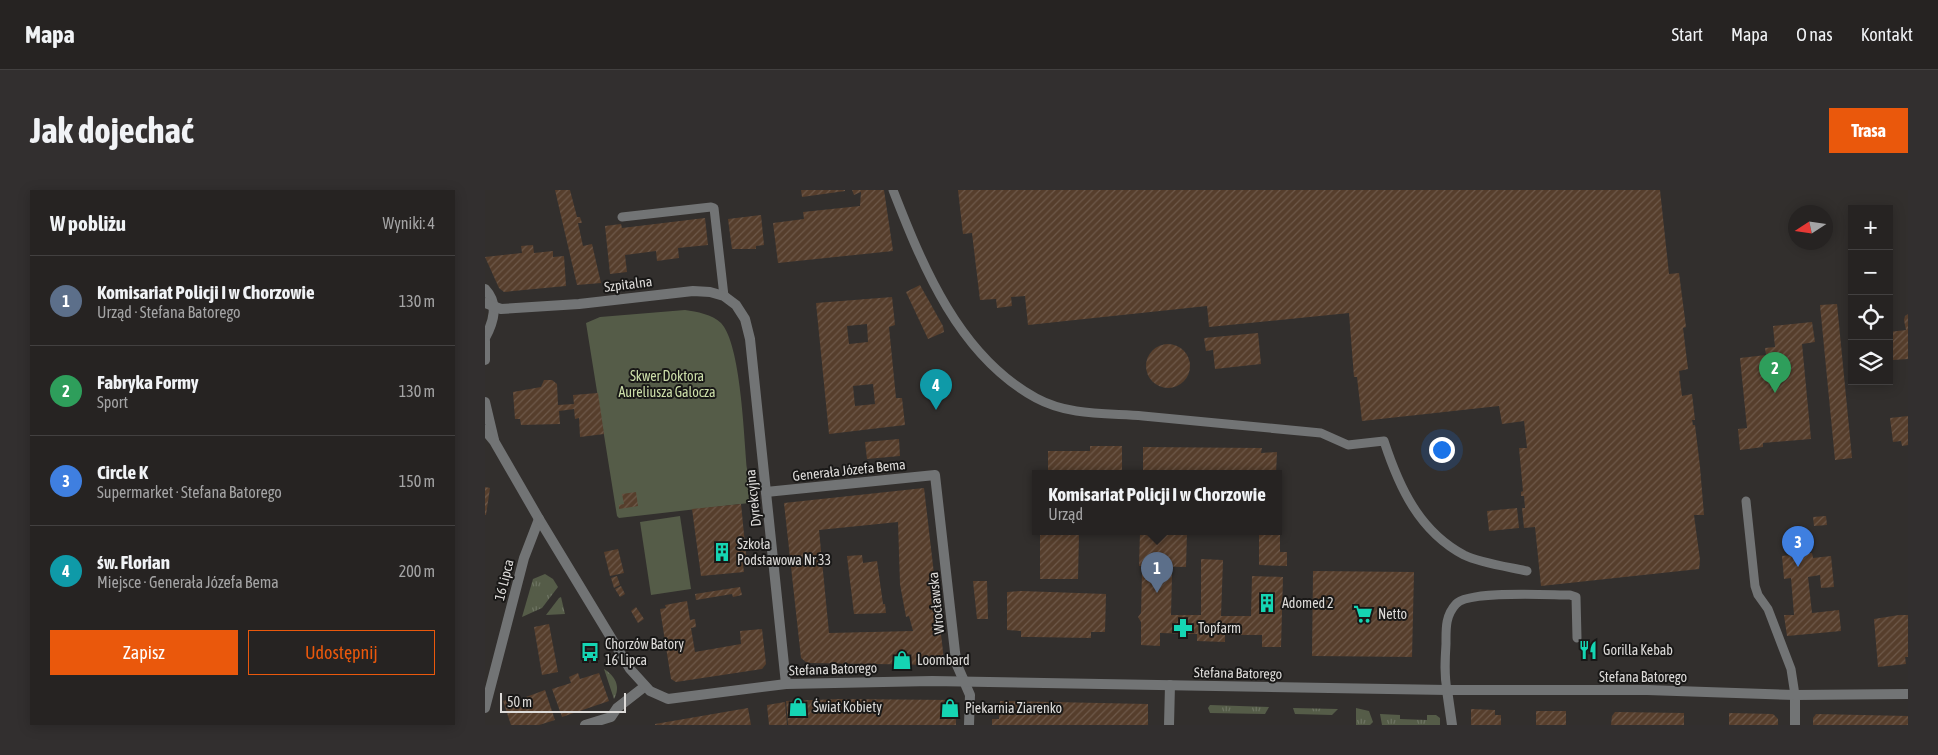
<!DOCTYPE html>
<html lang="pl">
<head>
<meta charset="utf-8">
<style>
  body { margin:0; font-family:"Asap Condensed",sans-serif; background:#322f2f; color:#f1f3f6 }
  .controls { position:absolute; right:15px; top:15px; display:grid; overflow:hidden; border-radius:0px; box-shadow:0 2px 12px #0003 }
  .controls button { width:45px; height:45px; display:grid; place-items:center; padding:0; border:0; border-bottom:1px solid #424040; background:#262322; color:#f1f3f6; font:25px sans-serif }
  .compass { position:absolute; left:1303px; top:15px; width:45px; height:45px; border-radius:50%; background:#262322; box-shadow:0 2px 12px #0003; rotate:258deg }
  .scale { position:absolute; left:15px; bottom:12px; width:126px; box-sizing:border-box; padding-left:5px; border:2px solid #dddbd9; border-top:0; font-size:14px; line-height:18px; white-space:nowrap; color:#dddbd9; -webkit-text-stroke:4px #191817; paint-order:stroke }
  .you { position:absolute; left:956px; top:259px; width:18px; height:18px; margin:-12px; border:4px solid #fff; border-radius:50%; background:#1a73e8; box-shadow:0 0 0 8px #1a73e833 }
  .badge { display:grid; place-items:center; width:32px; height:32px; border-radius:50%; background:#ea580c; color:#fff; font-size:16px; font-weight:700 }
  .pin { position:absolute; translate:-50% -41px; filter:drop-shadow(0 1px 2px #0008) }
  .pin::after { content:''; position:absolute; top:26px; width:18px; height:15px; background:inherit; clip-path:polygon(0 0,100% 0,50% 100%) }
  .popup { position:absolute; left:547px; top:280px; width:250px; height:65px; box-sizing:border-box; display:grid; place-content:center; border-radius:0px; background:#262322; filter:drop-shadow(0 1px 4px #0005); font-size:16px; white-space:nowrap; color:#a4a4a5 }
  .popup b { font-size:19px; color:#f1f3f6 }
  .popup::after { content:''; position:absolute; left:50%; top:100%; margin-left:-10px; border:10px solid transparent; border-top-color:#262322 }
  .list { margin:0; padding:0; list-style:none }
  h2 { display:flex; justify-content:space-between; align-items:center; height:65px; margin:0; padding:0 20px; font-size:21px }
  h2 small { font-size:16px; font-weight:400; color:#a4a4a5 }
  .list li { display:grid; grid-template-columns:32px 1fr auto; gap:15px; align-items:center; box-sizing:border-box; height:90px; padding:0 20px; border-top:1px solid #424040 }
  .list b { display:block; font-size:19px; white-space:nowrap }
  .list p { margin:0; font-size:16px; white-space:nowrap; color:#a4a4a5 }
  .list em { font-size:16px; font-style:normal; color:#a4a4a5 }
  .actions { display:flex; gap:10px; padding:15px 20px }
  .actions a { flex:1; padding:11px 0; border:1px solid #ea580c; border-radius:0px; text-align:center; font-size:18px; color:#ea580c }
  .actions .main { background:#ea580c; color:#fff }
  .icon { flex:none; width:28px; height:28px; fill:none; stroke:currentColor; stroke-width:2; stroke-linecap:round; stroke-linejoin:round }
  .map { position:relative; flex:none; width:1423px; height:535px; overflow:hidden; border-radius:0px }
  header { display:flex; align-items:center; gap:30px; box-sizing:border-box; height:70px; padding:0 25px; background:#262322; border-bottom:1px solid #424040 }
  header strong { font-size:24px }
  nav { display:flex; gap:28px; margin-inline-start:auto; font-size:18px }
  .intro { display:flex; align-items:center; justify-content:space-between; box-sizing:border-box; height:120px; padding:0 30px }
  h1 { margin:0; font-size:35px }
  .button { padding:12px 22px; border-radius:0px; background:#ea580c; color:#fff; font-size:18px; font-weight:700 }
  main { display:flex; gap:30px; padding:0 30px }
  aside { flex:1; background:#262322; border-radius:0px; box-shadow:0 2px 12px #0003 }
  .map>svg:first-child { display:block }
  .grass { fill:url(#grass-tufts) }
  .park { fill:#555c48 }
  .building { fill:url(#building-hatch); fill-rule:evenodd }
  .lines { fill:none; stroke-linecap:round; stroke-linejoin:round }
  .service { stroke:#727475; stroke-width:9 }
  .minor { stroke:#727475; stroke-width:10 }
  .tertiary { stroke:#727475; stroke-width:10 }
  .labels { text-anchor:middle; stroke-width:4; stroke-linejoin:round; paint-order:stroke }
  .street-label { font-size:14px; fill:#dddbd9; stroke:#191817 }
  .park-label { font-size:14px; fill:#ccdea9; stroke:#191817 }
  .poi-label { font-size:14px; fill:#dddbd9; stroke:#191817; text-anchor:start }
</style>
</head>
<body>
<header>
<strong>Mapa</strong>
<nav><a>Start</a><a>Mapa</a><a>O nas</a><a>Kontakt</a></nav>
</header>
<div class="intro"><h1>Jak dojechać</h1><a class="button">Trasa</a></div>
<main>
<aside>
<h2>W pobliżu<small>Wyniki: 4</small></h2>
<ul class="list">
<li><span class="badge" style="background:#5c6f8a">1</span><div><b>Komisariat Policji I w Chorzowie</b><p>Urząd · Stefana Batorego</p></div><em>130 m</em></li>
<li><span class="badge" style="background:#2e9e5b">2</span><div><b>Fabryka Formy</b><p>Sport</p></div><em>130 m</em></li>
<li><span class="badge" style="background:#3f7fe0">3</span><div><b>Circle K</b><p>Supermarket · Stefana Batorego</p></div><em>150 m</em></li>
<li><span class="badge" style="background:#0f9aa8">4</span><div><b>św. Florian</b><p>Miejsce · Generała Józefa Bema</p></div><em>200 m</em></li>
</ul>
<div class="actions"><a class="main">Zapisz</a><a>Udostępnij</a></div>
</aside>
<div class="map">
<svg width="1423" height="535" viewBox="0 0 1423 535">
  <defs>
    <pattern id="grass-tufts" width="24" height="20" patternUnits="userSpaceOnUse" patternTransform="scale(1.25)"><rect width="24" height="20" fill="#555c48"/><path d="M3 7l-1-3M5 7V3M7 7l1-3M15 17l-1-3M17 17v-4M19 17l1-3" fill="none" stroke="#6d7362"/></pattern>
    <pattern id="building-hatch" width="6" height="6" patternUnits="userSpaceOnUse" patternTransform="scale(1.25)"><rect width="6" height="6" fill="#563e2c"/><path d="M-1 1l2-2M0 6l6-6M5 7l2-2" fill="none" stroke="#6e594a"/></pattern>
  </defs>
  <rect width="100%" height="100%" fill="#322f2d"/>
  <g class="grass">
    <polygon points="60,384 68,389 73,397 57,418 37,427 48,389"/>
    <polygon points="76,407 80,424 61,425 74,408"/>
    <path d="M 119,479 C 130,486 136,496 129,509 Z"/>
    <polygon points="725,515 784,517 780,524 725,523 723,518"/>
    <polygon points="808,518 853,519 847,525 810,524"/>
    <polygon points="871,518 884,521 888,532 885,535 871,535"/>
    <polygon points="895,524 915,525 915,529 942,530 942,525 951,525 955,528 955,535 897,535"/>
  </g>
  <g class="park">
    <path d="M 200,120 C 212,122 227,124 236,133 C 256,154 259,247 262,279 L 269,293 L 264,313 L 134,328 L 132,326 L 101,133 L 115,127 Z"/>
    <polygon points="195,326 206,399 166,405 155,332"/>
  </g>
  <g class="building">
    <polygon points="70,0 85,0 92,27 95,27 97,33 93,33 98,56 107,54 116,93 92,95"/>
    <polygon points="316,0 360,0 360,1 317,7"/>
    <polygon points="367,0 399,0 408,61 293,73 288,33 319,29 318,22 375,16 376,2 369,5"/>
    <polygon points="473,0 1175,0 1184,84 1194,83 1201,137 1198,138 1203,179 1194,181 1197,206 1207,204 1210,230 1207,230 1208,235 1210,235 1215,277 1219,325 1209,325 1215,370 1214,379 1056,396 1050,337 1039,338 1037,318 1040,318 1039,306 1036,306 1036,302 1038,301 1034,258 1042,258 1039,231 1017,234 1014,216 877,231 872,187 869,187 864,123 724,137 722,116 543,135 540,106 526,107 527,116 512,118 511,109 495,110 487,43 478,44"/>
    <polygon points="276,25 279,55 271,56 271,59 247,59 243,29"/>
    <polygon points="220,28 223,55 193,58 194,68 172,71 171,61 140,65 142,82 125,84 120,36 136,34 137,38"/>
    <polygon points="48,55 49,63 68,61 68,67 79,66 81,96 19,102 14,98 0,67 37,63 36,56"/>
    <polygon points="435,95 458,136 459,142 443,149 421,102"/>
    <path d="M 407,107 L 410,135 L 404,137 L 411,208 L 417,208 L 420,235 L 344,244 L 331,113 ZM 382,134 L 383,152 L 364,154 L 362,136 ZM 388,194 L 390,214 L 370,216 L 368,196 Z"/>
    <polygon points="1352,114 1367,268 1350,270 1335,115"/>
    <polygon points="1423,124 1423,169 1408,170 1408,166 1404,166 1404,142 1421,140 1419,130 1420,126"/>
    <polygon points="1327,132 1330,152 1317,154 1326,249 1278,253 1278,257 1255,260 1253,239 1262,238 1255,168 1281,165 1280,158 1290,157 1288,136"/>
    <polygon points="773,143 776,174 730,179 728,160 721,161 719,148"/>
    <circle cx="683" cy="176" r="22"/>
    <polygon points="59,190 67,190 72,194 73,215 89,214 88,205 113,203 119,244 95,247 94,228 90,229 89,219 74,221 75,234 36,235 35,229 30,229 28,202 56,197"/>
    <polygon points="1423,226 1423,255 1417,256 1416,251 1408,252 1405,228"/>
    <polygon points="414,249 415,266 382,269 380,252"/>
    <polygon points="605,256 637,256 637,284 563,284 563,261 605,261"/>
    <polygon points="658,257 777,258 776,263 792,262 791,284 658,282"/>
    <polygon points="0,297 5,298 1,325 0,325"/>
    <path d="M 439,298 L 459,470 L 454,475 L 322,473 L 316,468 L 299,313 ZM 413,332 L 415,394 L 421,427 L 424,426 L 428,441 L 344,443 L 334,340 Z"/>
    <polygon points="151,302 153,316 134,319 134,315 139,314 137,304"/>
    <polygon points="256,314 262,374 258,375 259,382 216,386 207,319"/>
    <polygon points="1032,318 1034,338 1004,341 1002,321"/>
    <polygon points="1341,326 1342,335 1329,336 1328,327"/>
    <polygon points="555,342 594,342 593,389 555,389"/>
    <polygon points="655,342 702,342 701,377 654,376"/>
    <polygon points="774,342 795,342 795,362 802,362 802,376 774,375"/>
    <polygon points="133,359 139,383 125,386 119,362"/>
    <polygon points="1327,363 1328,368 1346,366 1349,397 1336,398 1335,385 1323,387 1327,423 1354,420 1356,441 1302,446 1299,425 1309,425 1306,388 1299,389 1297,366"/>
    <polygon points="377,365 378,373 392,371 398,414 400,414 401,423 369,424 362,366"/>
    <polygon points="716,369 738,370 736,426 766,426 767,386 798,387 796,457 777,457 777,445 740,445 740,452 712,451 712,444 675,443 675,456 656,455 656,432 653,427 656,423 657,383 687,384 686,425 716,425"/>
    <polygon points="828,381 929,382 927,467 827,466"/>
    <polygon points="132,386 135,395 129,398 126,388"/>
    <polygon points="488,391 502,391 503,429 492,429"/>
    <polygon points="136,396 140,404 135,407 130,399"/>
    <polygon points="255,397 257,405 248,407 247,404 211,410 210,404"/>
    <polygon points="536,401 621,404 620,442 606,442 606,448 547,447 536,447 536,441 522,440 522,402"/>
    <polygon points="202,411 205,430 210,429 211,437 206,438 210,462 256,454 255,441 277,439 281,474 277,479 191,492 186,489 175,419 181,418 180,415"/>
    <polygon points="151,417 159,429 153,433 146,421"/>
    <polygon points="1414,425 1423,425 1423,467 1420,467 1421,474 1393,477 1389,429"/>
    <polygon points="64,434 73,482 57,485 49,437"/>
    <polygon points="93,483 95,489 114,483 124,511 77,527 67,499 86,493 84,487"/>
    <polygon points="60,500 70,530 54,535 26,535 18,511 32,506 33,510"/>
    <polygon points="355,509 467,510 471,515 471,535 303,535 301,511"/>
    <polygon points="515,511 663,514 663,535 507,535 507,529 514,529"/>
    <polygon points="300,512 302,535 284,535 282,515"/>
    <polygon points="263,518 266,535 170,535 170,534"/>
    <polygon points="986,519 1010,520 1010,525 1016,525 1016,535 986,535"/>
    <rect x="1051" y="521" width="30" height="14"/>
    <polygon points="1130,522 1199,523 1199,535 1126,535 1127,526"/>
    <polygon points="1244,523 1288,524 1293,529 1293,535 1244,535"/>
    <polygon points="1331,524 1423,526 1423,535 1328,535 1328,528"/>
  </g>
  <g class="lines">
    <g class="service">
      <path d="M 408,0 C 438,77 474,166 551,208 C 584,226 622,223 658,226 C 717,232 777,237 836,243 L 863,255 L 899,251 C 914,297 934,341 979,365 C 995,373 1024,377 1042,381"/>
      <polyline points="137,27 226,17 229,18 239,106"/>
      <polyline points="1261,311 1270,396 1273,405 1283,419 1306,479 1310,505"/>
      <path d="M 962,500 C 959,485 960,470 961,454 C 961,439 960,426 971,414 C 983,400 1063,405 1085,405 L 1091,407 L 1092,448"/>
    </g>
    <g class="minor">
      <path d="M 0,99 C 14,114 9,131 0,148"/>
      <polyline points="0,113 16,119 94,114 208,101 225,102 239,106 251,115 260,129 265,149 301,494"/>
      <polyline points="281,302 450,285 470,462 472,475 485,505 484,535"/>
      <polyline points="962,500 967,535"/>
      <polyline points="0,518 39,368 54,329"/>
      <polyline points="100,535 126,527 132,518 159,497"/>
      <polyline points="684,535 685,495"/>
      <polyline points="1310,535 1310,505"/>
    </g>
    <g class="tertiary">
      <polyline points="0,151 0,170"/>
      <polyline points="0,212 9,250"/>
      <polyline points="0,240 9,251 54,329 145,479 165,501 183,509 301,494 447,491 962,500 1162,500 1310,505 1423,504"/>
    </g>
  </g>
  <defs>
    <g id="building-bare" transform="scale(1.5)"><path d="M-4-6H4V6H1V3H-1V6H-4ZM-2.5-4.3h1.7v1.8h-1.7ZM.8-4.3h1.7v1.8H.8ZM-2.5-1h1.7V.8h-1.7ZM.8-1h1.7V.8H.8Z" fill="#15d5b3" stroke="#191817" stroke-width="2.5" paint-order="stroke"/></g>
    <g id="supermarket-bare" transform="scale(1.5)"><path d="M-6-5.5h2.5l.6 2H6L4.5 2H-2.5L-4.4-4H-6ZM-1.5 3.2a1.3 1.3 0 1 0 .1 0ZM3 3.2a1.3 1.3 0 1 0 .1 0Z" fill="#15d5b3" stroke="#191817" stroke-width="2.5" paint-order="stroke"/></g>
    <g id="pharmacy-bare" transform="scale(1.5)"><path d="M-2-6h4v4h4v4h-4v4h-4v-4h-4v-4h4Z" fill="#15d5b3" stroke="#191817" stroke-width="2.5" paint-order="stroke"/></g>
    <g id="restaurant-bare" transform="scale(1.5)"><path d="M-5-6h1v4h1v-4h1v4h1v-4h1v5L-1.5 .5V6h-2V.5L-5-1ZM5-6V6H3V1.5H1.5Q1.5-4 5-6Z" fill="#15d5b3" stroke="#191817" stroke-width="2.5" paint-order="stroke"/></g>
    <g id="bus-bare" transform="scale(1.5)"><path d="M-5-6H5V4H4V6H2V4H-2V6H-4V4H-5ZM-3.5-4V0h7V-4ZM-3.5 1.2v1.5H-2V1.2ZM2 1.2v1.5H3.5V1.2Z" fill="#15d5b3" stroke="#191817" stroke-width="2.5" paint-order="stroke"/></g>
    <g id="shop-bare" transform="scale(1.5)"><path d="M-5-2.5h2.3a2.7 3.5 0 0 1 5.4 0H5L5.5 6h-11ZM-1.5-2.5h3a1.5 2.3 0 0 0-3 0Z" fill="#15d5b3" stroke="#191817" stroke-width="2.5" paint-order="stroke"/></g>
  </defs>
  <g fill-rule="evenodd">
    <use href="#building-bare" x="237" y="362"/>
    <use href="#building-bare" x="782" y="413"/>
    <use href="#supermarket-bare" x="878" y="424"/>
    <use href="#pharmacy-bare" x="698" y="438"/>
    <use href="#restaurant-bare" x="1103" y="460"/>
    <use href="#bus-bare" x="105" y="462"/>
    <use href="#shop-bare" x="417" y="470"/>
    <use href="#shop-bare" x="313" y="517"/>
    <use href="#shop-bare" x="465" y="518"/>
  </g>
  <g class="labels">
    <g class="street-label">
      <text transform="translate(143 94) rotate(-7)" y="5">Szpitalna</text>
      <text transform="translate(364 280) rotate(-6)" y="5">Generała Józefa Bema</text>
      <text transform="translate(268 308) rotate(-96)" y="5">Dyrekcyjna</text>
      <text transform="translate(19 390) rotate(-76)" y="5">16 Lipca</text>
      <text transform="translate(451 413) rotate(-96)" y="5">Wrocławska</text>
      <text transform="translate(348 479) rotate(-2)" y="5">Stefana Batorego</text>
      <text transform="translate(753 483) rotate(1)" y="5">Stefana Batorego</text>
      <text x="1158" y="492">Stefana Batorego</text>
    </g>
    <g class="park-label">
      <text x="182" y="191">Skwer Doktora<tspan x="182" dy="16">Aureliusza Galocza</tspan></text>
    </g>
    <g class="poi-label">
      <text x="252" y="359">Szkoła<tspan x="252" dy="16">Podstawowa Nr 33</tspan></text>
      <text x="797" y="418">Adomed 2</text>
      <text x="893" y="429">Netto</text>
      <text x="713" y="443">Topfarm</text>
      <text x="120" y="459">Chorzów Batory<tspan x="120" dy="16">16 Lipca</tspan></text>
      <text x="1118" y="465">Gorilla Kebab</text>
      <text x="432" y="475">Loombard</text>
      <text x="328" y="522">Świat Kobiety</text>
      <text x="480" y="523">Piekarnia Ziarenko</text>
    </g>
  </g>
</svg>
<div class="controls">
<button>+</button>
<button>−</button>
<button><svg class="icon" aria-label="locate" viewBox="0 0 24 24"><circle cx="12" cy="12" r="6"/><path d="M12 2v4M12 18v4M2 12h4M18 12h4"/></svg></button>
<button><svg class="icon" aria-label="layers" viewBox="0 0 24 24"><path d="M12 4l9 5-9 5-9-5zM3 14l9 5 9-5"/></svg></button>
</div>
<svg class="compass" viewBox="-18 -18 36 36"><path d="M0-13l5 13h-10z" fill="#e53935"/><path d="M0 13l5-13h-10z" fill="#a4a4a5"/></svg>
<div class="scale">50 m</div>
<div class="you"></div>
<div class="pin badge" style="left:672px;top:403px;background:#5c6f8a">1</div>
<div class="popup"><b>Komisariat Policji I w Chorzowie</b>Urząd</div>
<div class="pin badge" style="left:1290px;top:203px;background:#2e9e5b">2</div>
<div class="pin badge" style="left:1313px;top:377px;background:#3f7fe0">3</div>
<div class="pin badge" style="left:451px;top:220px;background:#0f9aa8">4</div>
</div>
</main>
</body>
</html>
